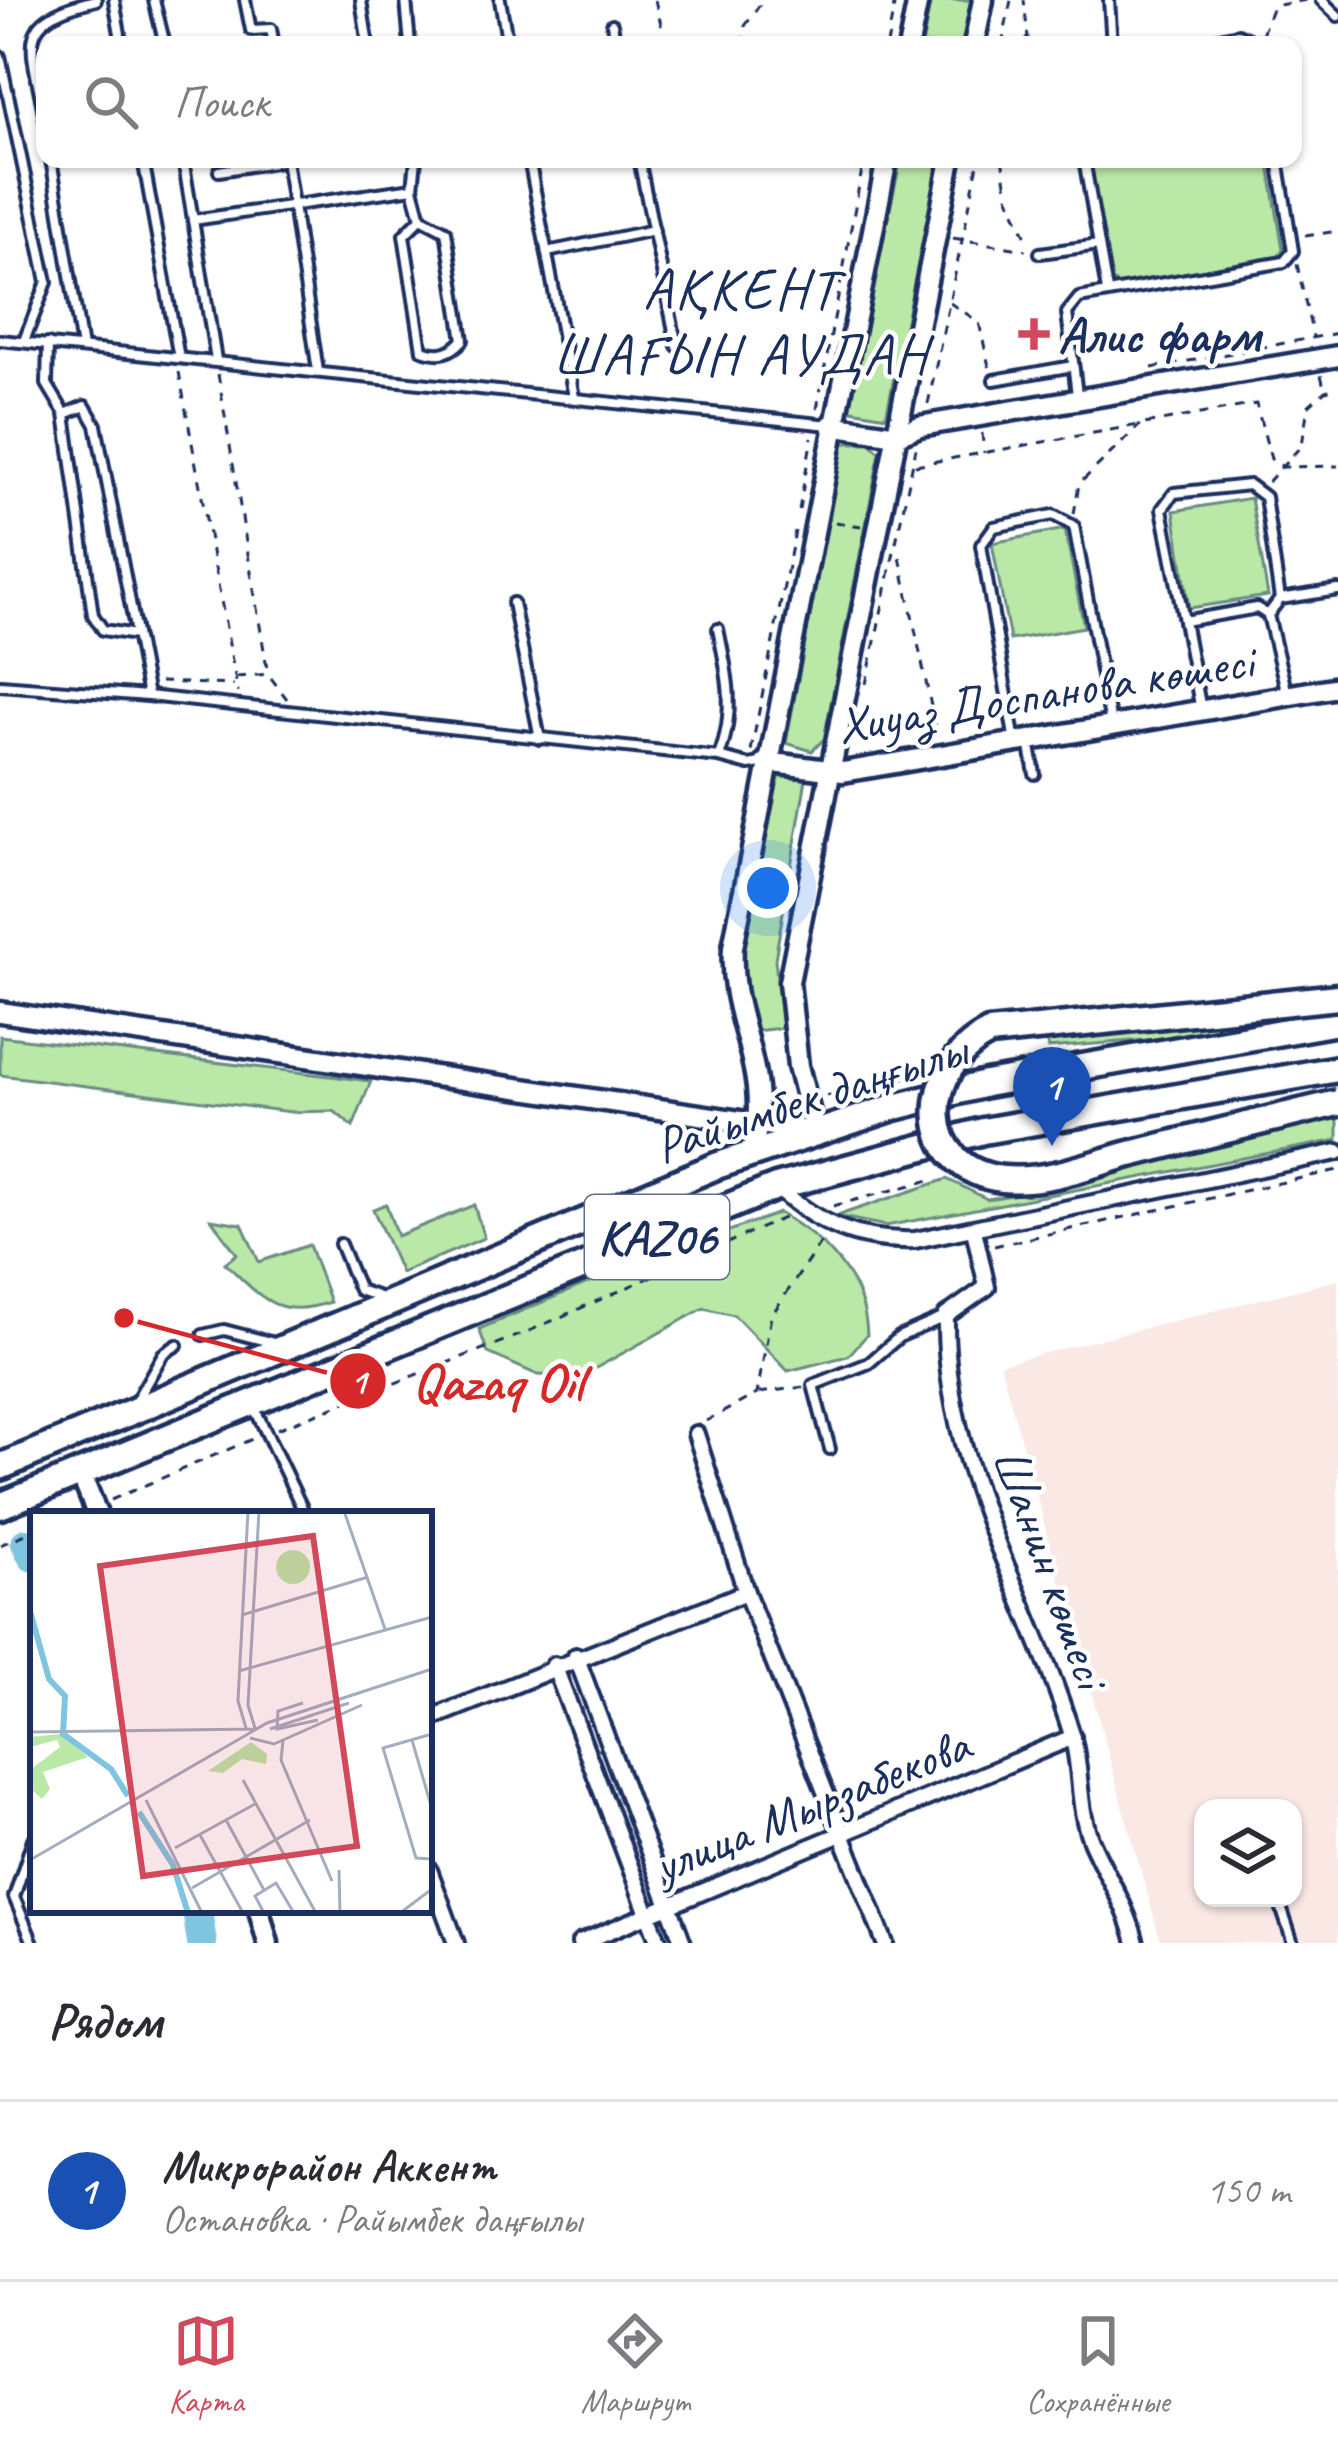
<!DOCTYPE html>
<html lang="ru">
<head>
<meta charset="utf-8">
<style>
  body { margin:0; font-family:Caveat,sans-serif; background:#f2f2f3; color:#2b2b33 }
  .controls { position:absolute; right:36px; bottom:36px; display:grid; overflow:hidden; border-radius:24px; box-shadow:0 3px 9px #0004 }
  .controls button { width:108px; height:108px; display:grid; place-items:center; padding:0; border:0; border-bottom:3px solid #e1e1e2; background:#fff; color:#2b2b33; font:60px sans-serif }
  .you { position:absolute; left:768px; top:888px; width:42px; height:42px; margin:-30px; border:9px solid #fff; border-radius:50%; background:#1a73e8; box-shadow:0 0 0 18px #1a73e833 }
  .badge { display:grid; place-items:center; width:78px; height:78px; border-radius:50%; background:#d1495b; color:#fff; font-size:39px; font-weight:700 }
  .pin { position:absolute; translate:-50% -99px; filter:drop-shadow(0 3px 6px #0008) }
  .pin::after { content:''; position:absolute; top:63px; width:42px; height:36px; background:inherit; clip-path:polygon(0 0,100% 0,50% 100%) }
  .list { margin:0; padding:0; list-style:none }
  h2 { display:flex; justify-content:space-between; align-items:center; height:156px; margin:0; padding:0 48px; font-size:51px }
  h2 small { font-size:39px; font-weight:400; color:#7c7c81 }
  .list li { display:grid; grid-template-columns:78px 1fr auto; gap:36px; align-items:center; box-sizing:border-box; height:180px; padding:0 48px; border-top:3px solid #e1e1e2 }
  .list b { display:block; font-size:45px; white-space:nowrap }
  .list p { margin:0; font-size:39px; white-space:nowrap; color:#7c7c81 }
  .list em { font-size:39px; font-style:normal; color:#7c7c81 }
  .icon { flex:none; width:66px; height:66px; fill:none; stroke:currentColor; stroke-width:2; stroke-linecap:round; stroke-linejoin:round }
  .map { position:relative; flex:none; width:1338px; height:1943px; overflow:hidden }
  .search { position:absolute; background:#fff; box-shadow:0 3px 9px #0004; left:36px; right:36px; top:36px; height:132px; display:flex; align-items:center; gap:30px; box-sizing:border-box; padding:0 42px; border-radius:24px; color:#7c7c81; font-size:45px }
  .sheet { height:336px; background:#fff }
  nav { display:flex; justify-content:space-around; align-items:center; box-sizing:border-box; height:168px; border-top:3px solid #e1e1e2; background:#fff; font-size:33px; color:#7c7c81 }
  nav a { display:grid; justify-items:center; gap:6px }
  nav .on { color:#d1495b }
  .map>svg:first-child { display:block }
  .built { fill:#f9e8e4; fill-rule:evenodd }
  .green { fill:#bae8a7; stroke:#6a8c82; stroke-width:3 }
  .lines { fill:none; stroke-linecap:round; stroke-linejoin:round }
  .river { stroke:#7fc5e0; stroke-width:30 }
  .lane-casing { stroke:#1b2f5e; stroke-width:16 }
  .street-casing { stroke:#1b2f5e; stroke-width:22 }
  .secondary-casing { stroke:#1b2f5e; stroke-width:27 }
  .highway-casing { stroke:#1b2f5e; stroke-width:33 }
  .path { stroke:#1b2f5e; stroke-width:3; stroke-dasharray:9 9; stroke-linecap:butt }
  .lane { stroke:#fff; stroke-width:8 }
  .street { stroke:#fff; stroke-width:14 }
  .secondary { stroke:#fff; stroke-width:18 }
  .highway { stroke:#fff; stroke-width:24 }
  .highway-bridge-casing { stroke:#1b2f5e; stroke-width:33; stroke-linecap:butt }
  .highway-bridge { stroke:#fff; stroke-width:24 }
  .poi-dot { fill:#d1495b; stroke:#fff; stroke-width:4.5 }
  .labels { text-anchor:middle; stroke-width:9; stroke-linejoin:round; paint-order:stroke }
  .shield { fill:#fff; stroke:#5f6d8e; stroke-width:3 }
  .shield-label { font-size:48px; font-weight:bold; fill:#1b2f5e }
  .poi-label { font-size:51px; font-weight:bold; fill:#1b2f5e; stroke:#fff; text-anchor:start }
  .street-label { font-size:51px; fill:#1b2f5e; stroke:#fff }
  .quarter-label { font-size:57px; letter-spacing:3px; fill:#1b2f5e; stroke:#fff }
  .inset-river { fill:none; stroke:#7fc5e0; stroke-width:6 }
  .inset-road { fill:none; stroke:#a4acbf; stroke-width:3 }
  .view { fill:#d1495b; fill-opacity:0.15; stroke:#d1495b; stroke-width:6 }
  .inset-edge { fill:none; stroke:#1b2f5e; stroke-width:6 }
  .leader { fill:none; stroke:#d62828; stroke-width:4.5 }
  .callout-dot { fill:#d62828; stroke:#fff; stroke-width:4.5 }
  .mark-label { font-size:36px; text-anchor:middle; font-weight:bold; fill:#fff }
  .callout-label { font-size:54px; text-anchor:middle; font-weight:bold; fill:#d62828; stroke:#fff; stroke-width:9; stroke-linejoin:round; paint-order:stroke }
</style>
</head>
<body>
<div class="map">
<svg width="1338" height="1943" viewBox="0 0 1338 1943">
  <rect width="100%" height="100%" fill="#fff"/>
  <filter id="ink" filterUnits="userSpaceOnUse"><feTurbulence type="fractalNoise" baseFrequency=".00833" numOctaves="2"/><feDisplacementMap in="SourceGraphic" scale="24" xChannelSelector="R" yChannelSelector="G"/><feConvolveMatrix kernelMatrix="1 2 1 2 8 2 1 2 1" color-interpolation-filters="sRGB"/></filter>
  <g filter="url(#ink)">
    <path class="built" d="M 1338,1280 L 1338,1943 L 1161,1943 L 1000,1364 ZM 1203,1808 L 1293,1808 L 1293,1898 L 1203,1898 Z"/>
    <g class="green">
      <polygon points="931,0 971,0 962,45 922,45"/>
      <polygon points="901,159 940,159 886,416 846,409"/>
      <polygon points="1089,159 1268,159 1283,249 1279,256 1118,285 1112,281"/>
      <polygon points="843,443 870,443 880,452 824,739 812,751 786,743"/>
      <polygon points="1251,498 1268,596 1189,608 1174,511"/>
      <polygon points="1065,529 1084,627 1010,640 992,543"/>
      <polygon points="771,776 806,779 775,959 782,1028 754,1031 738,967"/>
      <polygon points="1338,1009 1168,1038 1048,1048 1047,1040"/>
      <polygon points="0,1036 371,1081 353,1127 334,1111 291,1112 0,1075"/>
      <polygon points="1338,1114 1338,1140 886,1226 836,1216 947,1179 987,1199 1045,1190"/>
      <polygon points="386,1204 397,1236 474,1205 484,1238 401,1273 373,1209"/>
      <path d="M 779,1213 C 827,1241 865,1278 867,1335 L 848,1356 L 788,1371 L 734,1315 L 704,1308 L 580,1377 L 538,1375 L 488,1353 L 479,1329 L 604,1276 Z"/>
      <path d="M 211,1219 L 242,1224 L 259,1262 L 309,1245 L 330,1302 C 277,1320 262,1298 225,1263 L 237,1254 Z"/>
    </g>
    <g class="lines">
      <g class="river">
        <polyline points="26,1543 33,1557"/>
        <polyline points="197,1910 202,1943"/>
      </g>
      <g class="lane-casing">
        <g id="lane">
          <polyline points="114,0 122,45"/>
          <polyline points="154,0 165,45"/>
          <polyline points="245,0 251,30 271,29 274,45"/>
          <polyline points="361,0 368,45"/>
          <polyline points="406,0 410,45"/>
          <polyline points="500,0 508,45"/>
          <polyline points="1109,0 1112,45"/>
          <polyline points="1321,0 1338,16"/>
          <polyline points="612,24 616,45"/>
          <polyline points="1186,45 1238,34 1260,45"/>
          <polyline points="0,56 47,282 24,341"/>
          <path d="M 45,120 C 33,45 9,21 96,0"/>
          <polyline points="51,159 82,348"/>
          <polyline points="143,159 179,358"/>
          <polyline points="183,159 216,360"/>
          <polyline points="286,159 318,371"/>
          <polyline points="416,159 413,188 421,218"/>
          <polyline points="529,159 574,397"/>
          <polyline points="639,159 677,346"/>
          <polyline points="1084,159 1107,291"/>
          <polyline points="219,171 286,160"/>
          <path d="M 421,218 L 446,231 L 463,340 C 450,354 440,356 422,350 L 404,235 Z"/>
          <polyline points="193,220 413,188"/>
          <polyline points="547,252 654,230"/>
          <polyline points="1040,253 1099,245"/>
          <polyline points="0,340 830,425"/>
          <polyline points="48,344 47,384 65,414"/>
          <polyline points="994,380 1073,366"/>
          <polyline points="1077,395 1067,313 1079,298 1284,262 1293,251 1278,159"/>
          <polyline points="513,603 540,739"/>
          <polyline points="1184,621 1162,509 1174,493 1249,485 1265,497 1280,599"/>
          <path d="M 718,629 C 728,676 736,710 719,757"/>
          <polyline points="136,635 103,630 93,615 65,414 85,406 96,425 148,696"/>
          <polyline points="0,685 148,696 719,757 749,765 766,762"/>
          <polyline points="1287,694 1268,615 1280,599 1338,590"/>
          <polyline points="1201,710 1184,621 1257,608 1268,615"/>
          <polyline points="1029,741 1035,774"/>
          <polyline points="1015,742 981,545 994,527 1053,515 1074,526 1111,724"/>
          <polyline points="340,1244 359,1290 385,1299"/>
          <polyline points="203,1335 224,1330 274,1343"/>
          <polyline points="136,1401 163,1354 177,1345"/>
          <polyline points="254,1407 305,1514"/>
          <polyline points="830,1449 813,1385 869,1363 899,1337 945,1317"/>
          <polyline points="33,1839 14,1897 33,1943"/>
          <polyline points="1278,1898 1293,1943"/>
        </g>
      </g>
      <g class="street-casing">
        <g id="street">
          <path d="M 776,1187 C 819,1225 858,1242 915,1240 L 1338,1152"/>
          <path d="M 974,1230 L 987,1287 L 946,1316 C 943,1467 1029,1595 1072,1735 C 1082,1769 1077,1809 1092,1843 C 1107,1877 1127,1906 1136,1943"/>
          <polyline points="696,1434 746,1592 885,1943"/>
          <polyline points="576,1656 683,1943"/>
          <polyline points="554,1665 659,1943"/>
          <polyline points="429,1719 746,1592"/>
          <polyline points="429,1870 456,1943"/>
          <polyline points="580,1943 1073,1737"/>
        </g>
      </g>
      <g class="secondary-casing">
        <g id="secondary">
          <polyline points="909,45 918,0"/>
          <polyline points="974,45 983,0"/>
          <polyline points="831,425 897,435 920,426 1338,356"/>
          <polyline points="766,762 843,772 1338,687"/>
          <polyline points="0,1012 815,1132 798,1066 789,982 951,159"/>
          <path d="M 752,1154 C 774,1066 728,1024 733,947 L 887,159"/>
          <polyline points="81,1474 97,1514"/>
          <polyline points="259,1910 268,1943"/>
        </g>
      </g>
      <g class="highway-casing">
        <g id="highway">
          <polyline points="0,1467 716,1166 891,1108 986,1084 1338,1022"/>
          <polyline points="0,1506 776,1187 983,1131 1338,1069"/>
        </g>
      </g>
      <g class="path">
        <polyline points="655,0 666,45"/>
        <polyline points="1262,34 1273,6 1307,0"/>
        <polyline points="743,45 745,26 763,0"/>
        <polyline points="887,45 895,0"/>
        <polyline points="1002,45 1011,0"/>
        <polyline points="1008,45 1028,38 1024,0"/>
        <polyline points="1002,159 1008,195 1029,244"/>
        <polyline points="1305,236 1338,231"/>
        <polyline points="953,238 1026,250"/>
        <polyline points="1297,264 1313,337"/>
        <polyline points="950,303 979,322 990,371"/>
        <polyline points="1152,368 1338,333"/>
        <polyline points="179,372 238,693"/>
        <polyline points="218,374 268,674"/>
        <polyline points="1321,375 1325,391"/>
        <polyline points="928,404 979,159"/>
        <polyline points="817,409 864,159"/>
        <polyline points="982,433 984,453"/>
        <polyline points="915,465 1256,404 1271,459 1283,467 1338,466"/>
        <polyline points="1268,482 1302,445 1308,406 1325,391 1338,388"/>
        <polyline points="799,510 812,437"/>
        <polyline points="1074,514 1079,484 1140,425"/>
        <polyline points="835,522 861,526"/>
        <polyline points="900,557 937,735"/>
        <polyline points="237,677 268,674 287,699"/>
        <polyline points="160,682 234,685"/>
        <polyline points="866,684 916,448"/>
        <polyline points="751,751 795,531"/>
        <polyline points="826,1096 907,1077"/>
        <polyline points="833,1206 930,1180"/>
        <polyline points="994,1246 1338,1170"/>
        <polyline points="759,1393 803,1387"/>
        <polyline points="706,1421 757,1394 771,1316 823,1239"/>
        <polyline points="277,1429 527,1332 788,1216"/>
        <polyline points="111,1500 257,1437"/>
        <polyline points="0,1545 33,1531"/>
      </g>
      <use href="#lane" class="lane"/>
      <use href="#street" class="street"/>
      <use href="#secondary" class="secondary"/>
      <use href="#highway" class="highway"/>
      <g class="highway-bridge-casing">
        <path id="highway-bridge" d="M 1338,997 L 989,1033 C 920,1068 916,1169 1003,1179 C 1046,1183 1090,1165 1130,1154 C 1200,1137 1269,1119 1338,1103"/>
      </g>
      <use href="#highway-bridge" class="highway-bridge"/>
    </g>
  </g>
  <path class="poi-dot" d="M1028 316h12v12h12v12h-12v12h-12v-12h-12v-12h12z"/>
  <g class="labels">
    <rect class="shield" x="585" y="1195" width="144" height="84" rx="9"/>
    <g class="shield-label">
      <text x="657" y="1254">KАZ06</text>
    </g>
    <g class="poi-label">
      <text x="1058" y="352">Алис фарм</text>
    </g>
    <g class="street-label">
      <text transform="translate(1045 692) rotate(-9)" y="18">Хиуаз Доспанова көшесі</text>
      <text transform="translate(810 1096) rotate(-18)" y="18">Райымбек даңғылы</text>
      <text transform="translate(1052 1567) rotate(70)" y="18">Шанин көшесі</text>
      <text transform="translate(811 1804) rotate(-22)" y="18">улица Мырзабекова</text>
    </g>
    <g class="quarter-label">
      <text x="741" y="308">АҚКЕНТ<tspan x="741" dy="66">ШАҒЫН АУДАН</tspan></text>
    </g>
  </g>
  <g transform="translate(30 1511)">
    <rect width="402" height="402" fill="#fff"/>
    <path d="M246 56a17 17 0 1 1 34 0a17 17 0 1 1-34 0ZM 30,223 L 58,246 L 13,261 L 20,278 L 12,288 L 0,277 L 0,259 L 30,236 L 27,229 L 0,236 L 0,226 ZM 221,231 L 237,243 L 236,253 L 212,248 L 193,262 L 178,260 Z" fill="#bae8a7"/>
    <path class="inset-river" d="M 0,100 L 19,168 L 35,185 L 33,223 L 81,258 L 98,285M 109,301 L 143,354 L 158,402"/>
    <path class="inset-road" d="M 314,0 L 355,118M 212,104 L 338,66M 209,160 L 402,106M 273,192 L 248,200 L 247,218 L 288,209M 216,217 L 208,190 L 218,0M 225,217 L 218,194 L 229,0M 240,218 L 319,192M 0,221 L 225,218M 402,223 L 353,237 L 386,347 L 402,348M 220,227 L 244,233 L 332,194M 382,229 L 402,298M 253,230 L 251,249 L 302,370M 213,269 L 286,402M 116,289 L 172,402M 196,309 L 234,379M 170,324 L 213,402M 145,337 L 225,293M 0,349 L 237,212 L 402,158M 309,359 L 310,402M 162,377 L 280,309M 234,402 L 225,385 L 246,372 L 264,402M 370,402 L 402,378"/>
    <path class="view" d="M 283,25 L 327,335 L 113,365 L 70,55 Z"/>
    <rect width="402" height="402" class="inset-edge"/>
  </g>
  <path class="leader" d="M124 1318L358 1381"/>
  <g class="callout-dot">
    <circle cx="124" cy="1318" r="12"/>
    <circle cx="358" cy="1381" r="30"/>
  </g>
  <g class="mark-label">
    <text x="358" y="1393">1</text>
  </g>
  <g class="callout-label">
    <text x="498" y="1400">Qazaq Oil</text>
  </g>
</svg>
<div class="controls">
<button><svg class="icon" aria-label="layers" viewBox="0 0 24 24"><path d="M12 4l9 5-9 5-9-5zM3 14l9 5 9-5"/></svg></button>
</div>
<div class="you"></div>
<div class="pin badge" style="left:1052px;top:1146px;background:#1a4fb4">1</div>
<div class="search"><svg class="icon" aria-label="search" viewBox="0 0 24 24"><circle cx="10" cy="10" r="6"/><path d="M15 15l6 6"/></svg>Поиск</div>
</div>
<section class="sheet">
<h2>Рядом<small></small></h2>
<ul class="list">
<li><span class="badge" style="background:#1a4fb4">1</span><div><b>Микрорайон Аккент</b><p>Остановка · Райымбек даңғылы</p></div><em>150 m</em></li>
</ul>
</section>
<nav>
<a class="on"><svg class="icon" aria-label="map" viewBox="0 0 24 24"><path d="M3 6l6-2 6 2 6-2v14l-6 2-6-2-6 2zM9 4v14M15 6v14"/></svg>Карта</a>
<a><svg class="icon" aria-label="directions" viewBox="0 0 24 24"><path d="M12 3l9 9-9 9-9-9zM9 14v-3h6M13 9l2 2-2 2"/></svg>Маршрут</a>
<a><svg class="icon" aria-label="saved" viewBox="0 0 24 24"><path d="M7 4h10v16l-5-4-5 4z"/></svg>Сохранённые</a>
</nav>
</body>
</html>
